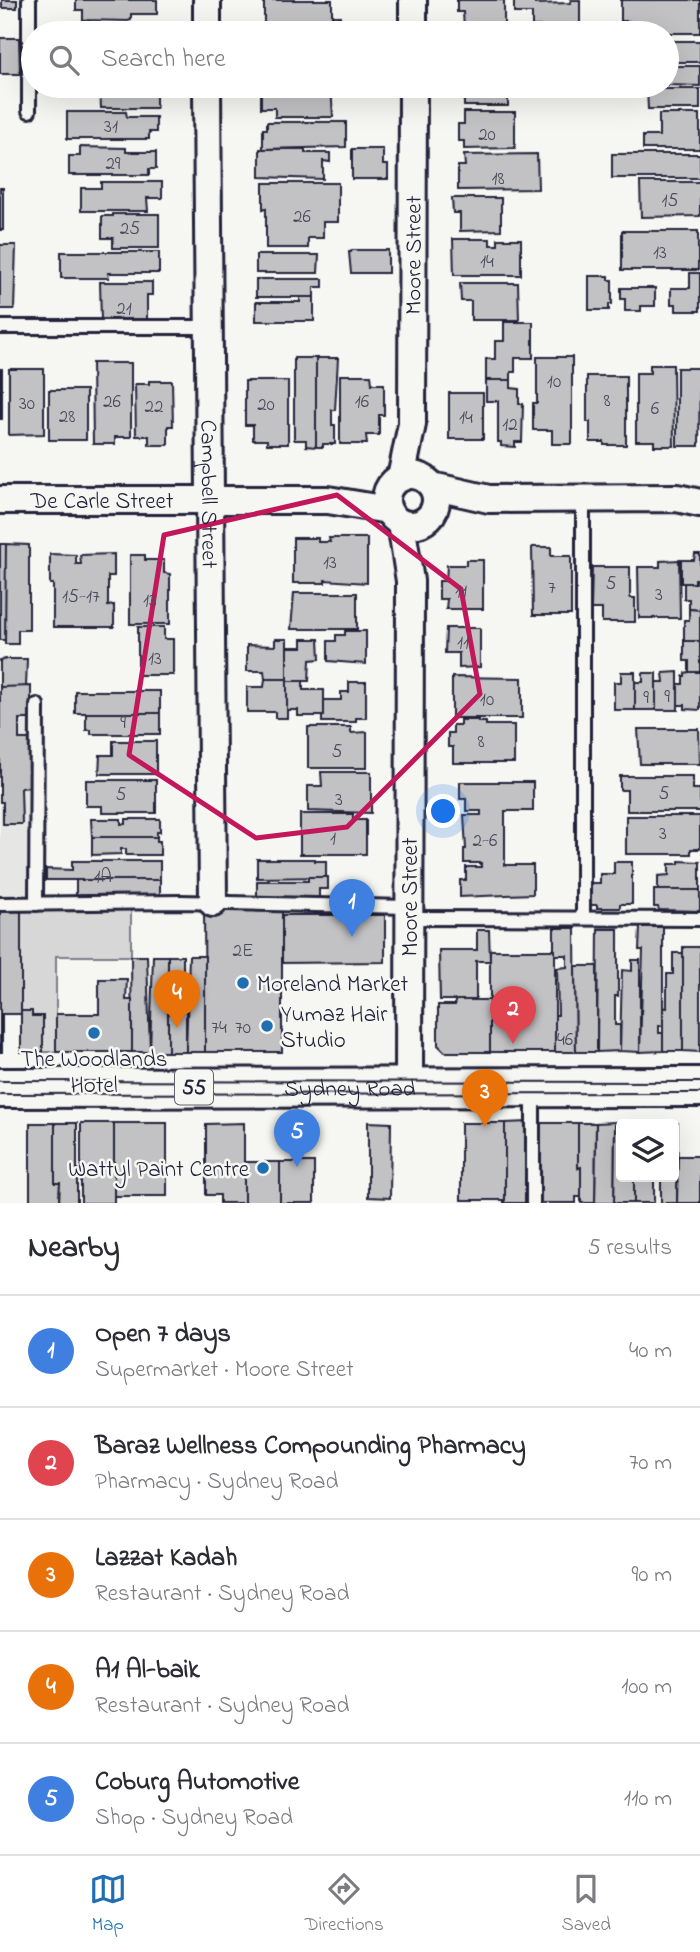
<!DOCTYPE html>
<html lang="en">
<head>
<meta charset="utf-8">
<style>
  body { margin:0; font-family:"Indie Flower",sans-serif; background:#f7f7f7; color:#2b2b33 }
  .controls { position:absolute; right:21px; bottom:21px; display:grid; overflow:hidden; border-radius:7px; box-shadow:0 7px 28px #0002 }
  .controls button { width:63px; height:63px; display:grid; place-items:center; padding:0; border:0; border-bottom:2px solid #e1e1e2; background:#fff; color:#2b2b33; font:35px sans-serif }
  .you { position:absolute; left:444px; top:812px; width:24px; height:24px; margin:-18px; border:5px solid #fff; border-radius:50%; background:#1a73e8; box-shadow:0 0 0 10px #1a73e833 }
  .badge { display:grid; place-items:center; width:46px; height:46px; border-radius:50%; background:#1f6fb2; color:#fff; font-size:23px; font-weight:700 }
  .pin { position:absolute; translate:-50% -58px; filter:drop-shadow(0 2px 4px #0008) }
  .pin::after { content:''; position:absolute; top:37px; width:24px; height:21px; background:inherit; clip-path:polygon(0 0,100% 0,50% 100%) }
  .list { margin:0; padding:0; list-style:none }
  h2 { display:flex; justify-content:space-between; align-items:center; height:91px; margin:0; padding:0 28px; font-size:30px }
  h2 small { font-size:23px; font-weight:400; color:#7c7c81 }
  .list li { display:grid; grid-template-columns:46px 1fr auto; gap:21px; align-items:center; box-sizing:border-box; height:112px; padding:0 28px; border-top:2px solid #e1e1e2 }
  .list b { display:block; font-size:26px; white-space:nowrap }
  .list p { margin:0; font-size:23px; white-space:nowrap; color:#7c7c81 }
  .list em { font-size:23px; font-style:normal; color:#7c7c81 }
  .icon { flex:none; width:38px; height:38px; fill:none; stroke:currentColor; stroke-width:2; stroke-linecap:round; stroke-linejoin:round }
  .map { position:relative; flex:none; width:700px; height:1203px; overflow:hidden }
  .search { position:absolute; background:#fff; box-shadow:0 7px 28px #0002; left:21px; right:21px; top:21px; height:77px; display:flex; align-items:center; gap:18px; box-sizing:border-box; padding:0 24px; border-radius:38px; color:#7c7c81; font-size:26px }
  .sheet { height:651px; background:#fff }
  nav { display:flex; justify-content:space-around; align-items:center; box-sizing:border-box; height:98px; border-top:2px solid #e1e1e2; background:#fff; font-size:19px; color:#7c7c81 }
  nav a { display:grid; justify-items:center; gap:4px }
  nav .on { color:#1f6fb2 }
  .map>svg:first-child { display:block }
  .built { fill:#e6e6e4 }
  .green { fill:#d7d7d7; stroke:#7c7c89; stroke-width:2 }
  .building { fill:#c2c2c4; stroke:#22223b; stroke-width:2 }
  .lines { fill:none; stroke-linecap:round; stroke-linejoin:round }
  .lane-casing { stroke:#22223b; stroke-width:18 }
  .street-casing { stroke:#22223b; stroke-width:32 }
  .highway-casing { stroke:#22223b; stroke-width:44 }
  .lane { stroke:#f6f6f2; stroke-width:12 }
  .street { stroke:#f6f6f2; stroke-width:26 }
  .highway { stroke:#f6f6f2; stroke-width:38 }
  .tram { stroke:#22223b; stroke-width:2 }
  .marked { fill:none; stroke:#c2185b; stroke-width:5; stroke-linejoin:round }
  .poi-dot { fill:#1f6fb2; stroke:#f6f6f2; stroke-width:2.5 }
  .labels { text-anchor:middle; stroke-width:5; stroke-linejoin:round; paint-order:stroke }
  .number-label { font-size:19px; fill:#4a4a5d }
  .shield { fill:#f6f6f2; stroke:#626272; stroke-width:2 }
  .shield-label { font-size:21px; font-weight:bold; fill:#22223b }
  .street-label { font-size:23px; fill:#22223b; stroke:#f6f6f2 }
  .poi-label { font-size:23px; fill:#22223b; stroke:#f6f6f2; text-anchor:start }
</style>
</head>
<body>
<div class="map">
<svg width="700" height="1203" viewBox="0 0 700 1203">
  <rect width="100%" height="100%" fill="#f6f6f2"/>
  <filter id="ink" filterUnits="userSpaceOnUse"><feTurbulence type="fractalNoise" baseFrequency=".0143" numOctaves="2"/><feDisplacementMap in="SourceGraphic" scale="14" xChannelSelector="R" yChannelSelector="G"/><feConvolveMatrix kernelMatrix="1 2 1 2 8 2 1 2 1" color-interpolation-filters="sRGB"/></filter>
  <g filter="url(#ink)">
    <polygon class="built" points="31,686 31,899 0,899 0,687"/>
    <polygon class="green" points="131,909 131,956 56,956 56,1052 43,1052 42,1016 32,1016 31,1011 21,1011 21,910"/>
    <g class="building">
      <rect x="2" y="0" width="15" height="8"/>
      <polygon points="76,0 157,0 157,14 131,14 131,20 128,21 83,20 83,10 76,10"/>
      <polygon points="264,0 332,0 332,16 340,16 340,33 264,33"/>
      <polygon points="457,0 504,0 504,28 464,28 463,12 457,12"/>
      <polygon points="514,0 535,0 535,4 571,3 571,0 580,0 580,24 576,24 576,33 540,33 540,26 532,26 532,13 514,13"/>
      <polygon points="621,0 700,0 700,33 628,33 629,21 621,21"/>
      <polygon points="0,38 19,38 20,74 0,74"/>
      <rect x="667" y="41" width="33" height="21"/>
      <polygon points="667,66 700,66 700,86 667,85"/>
      <polygon points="100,86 150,86 150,93 156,92 156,108 101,108"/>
      <polygon points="275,86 331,86 333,117 275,117 275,108 261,108 261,92 275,91"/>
      <polygon points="457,86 508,86 508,106 464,106 464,93 457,93"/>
      <polygon points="647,89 700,89 700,109 648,109"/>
      <polygon points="67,112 126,112 127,117 156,117 156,132 149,132 149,139 67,139"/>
      <polygon points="464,112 515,112 515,148 464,149 464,141 458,141 458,124 464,124"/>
      <polygon points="659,114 700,114 700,149 643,149 643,136 659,136"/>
      <polygon points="267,122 346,122 346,147 263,149 263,129 267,129"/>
      <polygon points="80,147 126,148 126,152 156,152 156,169 149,169 149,175 69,175 69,156 80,156"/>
      <polygon points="260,149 305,149 305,153 330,153 330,162 323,161 323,179 260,177"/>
      <polygon points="352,149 383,149 383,165 388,165 388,179 352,179"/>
      <polygon points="537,154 538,189 458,190 458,166 465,166 464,155"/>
      <rect x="612" y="154" width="88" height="24"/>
      <polygon points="101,182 162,182 162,198 147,198 148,211 81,211 81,188 101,188"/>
      <polygon points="640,182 700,182 700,216 641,217"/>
      <polygon points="263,183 338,183 338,222 323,222 323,238 308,238 308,248 266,248 266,208 263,209"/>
      <rect x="0" y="188" width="3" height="42"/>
      <polygon points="452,198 501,198 501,230 460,231 460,213 453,213"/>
      <polygon points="113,214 159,214 159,248 113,248 113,238 102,238 102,216 113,216"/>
      <rect x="622" y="231" width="76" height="39"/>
      <polygon points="453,239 490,239 490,245 498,245 498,239 521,239 521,275 454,275"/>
      <polygon points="0,245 16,245 14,309 0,309"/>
      <polygon points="352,250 388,250 388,273 351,273 349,252 351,252"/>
      <polygon points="61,252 159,252 159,273 108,273 109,278 61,278"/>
      <polygon points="256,255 319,255 318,273 256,273"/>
      <polygon points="690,273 700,273 700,311 676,311 676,304 671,304 671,288 690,288"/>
      <polygon points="589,276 609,276 609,280 612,280 612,304 609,304 609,310 589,310"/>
      <polygon points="256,279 323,279 323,287 314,287 314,297 256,297"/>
      <polygon points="100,282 152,282 152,295 147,295 147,320 101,320"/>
      <polygon points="460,283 518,283 519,320 471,320 471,301 461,301"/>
      <polygon points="621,288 655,288 655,306 641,306 641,311 625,311 625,299 621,299"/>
      <polygon points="300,297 314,297 314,321 256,321 256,302 300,302"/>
      <polygon points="504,322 533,322 533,358 515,358 515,372 511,372 511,380 486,380 486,359 495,359 495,341 504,341"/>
      <polygon points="537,357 572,357 572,444 552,444 552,430 533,430 533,403 537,403"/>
      <polygon points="294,358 316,358 316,447 306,446 306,440 294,440"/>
      <polygon points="316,358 338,358 335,410 332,410 332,425 335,425 335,444 323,444 323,447 316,447"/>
      <polygon points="92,363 131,363 131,437 115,437 115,444 93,444"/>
      <polygon points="650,365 673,365 674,446 654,446 654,441 636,441 636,373 650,373"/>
      <polygon points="677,368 700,368 699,446 677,446"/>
      <rect x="0" y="369" width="2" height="50"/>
      <polygon points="9,369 44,369 44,434 9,435"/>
      <polygon points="340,375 371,375 372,384 384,384 384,415 379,415 379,435 366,435 367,444 340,444"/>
      <polygon points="587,376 626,376 626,445 604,445 604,442 590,442 590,422 587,422"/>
      <polygon points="486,380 511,380 511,388 519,389 519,404 523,404 522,442 515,442 515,447 501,446 501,442 498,442 498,401 486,401"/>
      <polygon points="149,381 172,381 173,426 168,426 168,445 149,445 149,436 136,436 135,384 149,384"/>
      <polygon points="245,381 288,381 288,444 267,444 267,440 253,440 253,425 245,425"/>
      <rect x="49" y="390" width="37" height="50"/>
      <rect x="449" y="393" width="34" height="46"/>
      <polygon points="293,538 318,538 318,542 330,542 329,538 367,538 367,583 325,580 325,583 293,583"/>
      <rect x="0" y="544" width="6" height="96"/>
      <polygon points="6,544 29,545 29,630 18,630 18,644 5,644"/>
      <polygon points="532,547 551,547 551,556 571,556 571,615 533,615"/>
      <polygon points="50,554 76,555 76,564 81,564 80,555 114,554 114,576 108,576 108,606 114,605 114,627 53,627 53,584 50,584"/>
      <polygon points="695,554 700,554 700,579 695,579 695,583 681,583 681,560 694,560"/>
      <polygon points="130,555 145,555 145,560 164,560 164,573 170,574 170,624 130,624"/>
      <polygon points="466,560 483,560 483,609 446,609 447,599 439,599 439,581 446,581 447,565 466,565"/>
      <polygon points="679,560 680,618 639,618 638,567 660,567 660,561"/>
      <polygon points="592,567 630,567 630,598 635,598 635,622 602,622 602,609 591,609"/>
      <polygon points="695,579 700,579 700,610 689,609 689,599 684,599 684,583 695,583"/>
      <polygon points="294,593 357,593 357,629 291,629"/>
      <polygon points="689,609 700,610 700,641 684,641 684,620 689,620"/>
      <polygon points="138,627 164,627 164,639 173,639 173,675 138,675"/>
      <polygon points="446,628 480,628 480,667 459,668 459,653 445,653"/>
      <polygon points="345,631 366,631 366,664 328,661 328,641 336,641 336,635 345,635"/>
      <polygon points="275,639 287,639 287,679 265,679 264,671 247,671 247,645 275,646"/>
      <polygon points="302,639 319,639 320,659 310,660 309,681 287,681 287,647 302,647"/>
      <polygon points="684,641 700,641 700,672 689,672 689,661 684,661"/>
      <polygon points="6,659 27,659 26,687 0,687 0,660"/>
      <polygon points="621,672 635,672 635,710 614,710 614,682 621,682"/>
      <polygon points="678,672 678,710 656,710 656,682 664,682 663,673"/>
      <polygon points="689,672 700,672 700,710 685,709 685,705 678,705 678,684 683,684 683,676 685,676 685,673"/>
      <polygon points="643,673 656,673 656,710 635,710 635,682 643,682"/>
      <polygon points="452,677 522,678 522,718 452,718"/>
      <polygon points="265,679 287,679 287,718 275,718 275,712 247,712 247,687 264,687"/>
      <polygon points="287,681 303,681 303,690 324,690 324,716 298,716 298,710 287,710"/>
      <polygon points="349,682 366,682 366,718 356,718 356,722 322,722 322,716 324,716 324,700 341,700 341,692 349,692"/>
      <polygon points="31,686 31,719 19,719 19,739 31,739 31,787 21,788 22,824 3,824 3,802 0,802 0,687"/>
      <rect x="75" y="691" width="85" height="22"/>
      <polygon points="86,713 160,713 160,734 91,734 91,730 86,730"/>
      <polygon points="460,720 478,720 478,722 486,722 486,725 514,725 514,763 453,763 453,747 448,747 448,733 453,733 453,725 460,725"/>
      <polygon points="308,727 351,727 351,733 367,732 367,768 308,768"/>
      <polygon points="638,729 699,729 700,764 640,764"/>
      <polygon points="113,741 156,741 156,774 99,774 100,755 113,755"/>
      <polygon points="321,772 371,772 371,813 308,811 308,786 322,786"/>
      <polygon points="620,776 693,776 693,789 700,789 700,811 627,811 627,790 620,790"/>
      <polygon points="86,780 156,780 156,813 102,813 102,806 86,806"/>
      <polygon points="460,782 533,782 533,811 505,811 505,865 533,865 533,894 460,897 460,880 466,880 466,867 481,867 481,863 464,863 464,849 466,849 464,815 481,815 481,811 466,811 466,799 460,799"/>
      <polygon points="300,814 353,814 353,820 366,820 366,854 300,854"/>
      <polygon points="626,816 700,816 700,849 691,849 691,854 626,854"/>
      <polygon points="91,819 121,819 121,824 126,824 126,819 160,819 160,832 157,832 157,837 92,837"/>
      <polygon points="92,837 157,837 157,841 160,841 160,855 126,855 126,849 121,849 121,854 92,855"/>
      <polygon points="257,859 315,859 315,861 326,861 326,877 257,878"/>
      <polygon points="72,861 160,861 160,880 46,880 46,869 72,870"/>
      <polygon points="679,861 700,862 700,890 658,890 658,876 669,875 669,864 679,864"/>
      <polygon points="614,862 632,862 632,904 620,904 620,908 597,908 597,905 589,905 589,883 600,883 600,874 614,874"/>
      <polygon points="308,877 328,877 328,889 319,889 319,900 257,900 257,881 308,881"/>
      <rect x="76" y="880" width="84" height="19"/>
      <polygon points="654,890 700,890 700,911 659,910 658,907 654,907"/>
      <polygon points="204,909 282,909 282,1052 205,1052"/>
      <polygon points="0,910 21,910 21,1014 2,1014 2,1052 0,1052"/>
      <polygon points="282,915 385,915 385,962 282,963"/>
      <polygon points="640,927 663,927 663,1026 659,1026 659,1033 663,1033 663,1051 640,1052 643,950 639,950"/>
      <polygon points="554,928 575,928 576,1052 555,1052 555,1015 558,1015 557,968 567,967 567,955 554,955"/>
      <polygon points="598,929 618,929 618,996 615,996 615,1025 620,1025 620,1051 597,1052"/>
      <polygon points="477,930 489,930 490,961 476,961 476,1000 440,1000 439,950 477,950"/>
      <polygon points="683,947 700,947 700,1052 683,1051"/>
      <rect x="490" y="950" width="65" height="102"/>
      <polygon points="673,953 683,953 683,1051 663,1051 663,1007 667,1008 667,974 673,974"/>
      <polygon points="131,956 147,956 150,1052 132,1052"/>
      <polygon points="153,956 168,956 168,1052 150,1052"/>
      <polygon points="168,956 183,956 183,1003 186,1003 186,1052 168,1052"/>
      <polygon points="189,956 205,956 205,1052 186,1052"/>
      <polygon points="632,960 640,960 640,1052 620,1051 622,970 632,971"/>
      <polygon points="575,966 597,966 597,1052 576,1052"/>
      <polygon points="99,979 127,979 126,1000 132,1000 132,1052 56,1052 56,1014 99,1014"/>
      <polygon points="455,1000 490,1000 490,1052 445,1052 438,1045 438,1005 455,1005"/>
      <polygon points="21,1011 32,1011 32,1016 43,1016 43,1052 21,1052"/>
      <polygon points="368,1122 391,1123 390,1198 368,1197"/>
      <polygon points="528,1122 527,1203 504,1203 505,1123"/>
      <polygon points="615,1122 635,1122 621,1124 621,1177 634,1177 634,1203 614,1203"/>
      <polygon points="615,1122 614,1203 595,1203 596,1123"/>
      <polygon points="30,1123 55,1123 55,1183 60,1183 59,1203 30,1203"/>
      <polygon points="55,1123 77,1123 77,1203 59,1203 60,1183 55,1183"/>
      <rect x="81" y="1123" width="33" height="80"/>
      <rect x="114" y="1123" width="53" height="73"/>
      <polygon points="244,1123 244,1203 220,1203 220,1195 206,1195 206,1124"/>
      <rect x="461" y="1123" width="44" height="77"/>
      <polygon points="539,1123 578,1123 578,1168 581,1167 581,1197 576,1197 576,1203 540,1203"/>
      <polygon points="578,1123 596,1123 595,1203 581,1203 581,1167 578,1168"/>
      <polygon points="655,1123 678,1123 677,1203 661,1203 661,1177 674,1177 674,1124"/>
      <polygon points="678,1156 700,1156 700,1203 677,1203"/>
      <rect x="244" y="1162" width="36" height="41"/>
      <rect x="280" y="1162" width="34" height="41"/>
      <rect x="634" y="1177" width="20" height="26"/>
    </g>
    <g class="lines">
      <g class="lane-casing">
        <g id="lane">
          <polyline points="29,0 29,111"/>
          <polyline points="0,327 207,327"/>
          <polyline points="0,904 180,902 409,907"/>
          <polyline points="36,904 37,705"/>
          <polyline points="409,918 700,919"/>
          <polyline points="583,918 583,498"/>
          <polyline points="533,1203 533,1092"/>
        </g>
      </g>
      <g class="street-casing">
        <g id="street">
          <polyline points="207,0 207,33"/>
          <polyline points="413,33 413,0"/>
          <path id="s1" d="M 207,86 L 213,903"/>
          <circle cx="411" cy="500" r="25"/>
          <path id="s2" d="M 401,478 L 412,424 L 413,86"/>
          <polyline points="432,486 489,499 677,498 700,503"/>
          <path id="s3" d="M 0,500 L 328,500 L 388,510"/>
          <polyline points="401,523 410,581 409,1087"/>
        </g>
      </g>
      <g class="highway-casing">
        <g id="highway">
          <path id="s4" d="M 0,1088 L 700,1087"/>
        </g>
      </g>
      <use href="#lane" class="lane"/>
      <use href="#street" class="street"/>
      <use href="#highway" class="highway"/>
      <g class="tram">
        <polyline points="0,1081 700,1082"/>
        <polyline points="0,1094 700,1093"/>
      </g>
    </g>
  </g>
  <path class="marked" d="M 337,495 L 461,589 L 480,694 L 347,827 L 256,838 L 129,755 L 164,535 Z"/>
  <g class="poi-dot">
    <circle cx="243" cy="983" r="7"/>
    <circle cx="267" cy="1026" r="7"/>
    <circle cx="94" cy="1033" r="7"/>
    <circle cx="263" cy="1168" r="7"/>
  </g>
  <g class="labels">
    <g class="number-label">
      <text x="111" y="132">31</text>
      <text x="487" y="140">20</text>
      <text x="113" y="169">29</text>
      <text x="498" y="184">18</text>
      <text x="670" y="206">15</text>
      <text x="302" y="222">26</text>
      <text x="130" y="234">25</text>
      <text x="660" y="258">13</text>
      <text x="487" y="267">14</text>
      <text x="124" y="314">21</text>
      <text x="554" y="387">10</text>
      <text x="607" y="406">8</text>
      <text x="112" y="407">26</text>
      <text x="362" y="407">16</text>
      <text x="27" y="409">30</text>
      <text x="266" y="410">20</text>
      <text x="154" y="412">22</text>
      <text x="655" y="414">6</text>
      <text x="67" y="422">28</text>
      <text x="466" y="423">14</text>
      <text x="510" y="430">12</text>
      <text x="330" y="568">13</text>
      <text x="611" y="589">5</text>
      <text x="552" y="593">7</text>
      <text x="461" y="597">11</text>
      <text x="659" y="600">3</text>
      <text x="81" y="602">15-17</text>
      <text x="150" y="606">13</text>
      <text x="463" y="648">11</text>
      <text x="155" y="664">13</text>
      <text x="667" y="702">9</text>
      <text x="646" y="703">9</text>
      <text x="487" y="705">10</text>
      <text x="123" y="728">9</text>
      <text x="481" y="747">8</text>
      <text x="337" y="757">5</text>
      <text x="664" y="799">5</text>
      <text x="121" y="800">5</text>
      <text x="339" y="805">3</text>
      <text x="663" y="839">3</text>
      <text x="333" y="844">1</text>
      <text x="485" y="846">2-6</text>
      <text x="103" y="882">1A</text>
      <text x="243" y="956">2E</text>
      <text x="219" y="1033">74</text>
      <text x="243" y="1033">70</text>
      <text x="565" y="1045">46</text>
    </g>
    <rect class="shield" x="175" y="1069.5" width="38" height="35" rx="5"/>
    <g class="shield-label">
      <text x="194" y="1094">55</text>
    </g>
    <g class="street-label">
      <text dy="8" stroke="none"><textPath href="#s2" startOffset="224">Moore Street</textPath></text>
      <text dy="8" stroke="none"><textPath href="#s1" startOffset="408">Campbell Street</textPath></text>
      <text dy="8" stroke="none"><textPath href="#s3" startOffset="102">De Carle Street</textPath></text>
      <text transform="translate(409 897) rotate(-90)" y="8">Moore Street</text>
      <text dy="8" stroke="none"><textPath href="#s4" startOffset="350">Sydney Road</textPath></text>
    </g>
    <g class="poi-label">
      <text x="257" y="991">Moreland Market</text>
      <text x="281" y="1021">Yumaz Hair<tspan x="281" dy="26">Studio</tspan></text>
      <text x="94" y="1066" text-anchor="middle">The Woodlands<tspan x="94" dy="26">Hotel</tspan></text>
      <text x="249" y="1176" text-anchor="end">Wattyl Paint Centre</text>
    </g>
  </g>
</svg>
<div class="controls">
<button><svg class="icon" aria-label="layers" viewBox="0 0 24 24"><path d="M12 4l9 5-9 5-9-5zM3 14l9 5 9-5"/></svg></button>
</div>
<div class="you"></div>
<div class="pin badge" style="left:352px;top:937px;background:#3f7fe0">1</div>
<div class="pin badge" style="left:513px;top:1044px;background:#e0444e">2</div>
<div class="pin badge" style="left:485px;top:1127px;background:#e8710a">3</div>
<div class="pin badge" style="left:177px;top:1028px;background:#e8710a">4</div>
<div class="pin badge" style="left:297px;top:1167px;background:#3f7fe0">5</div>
<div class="search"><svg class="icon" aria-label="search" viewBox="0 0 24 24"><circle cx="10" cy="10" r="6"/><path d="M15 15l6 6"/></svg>Search here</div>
</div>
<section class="sheet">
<h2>Nearby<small>5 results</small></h2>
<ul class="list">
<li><span class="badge" style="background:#3f7fe0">1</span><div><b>Open 7 days</b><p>Supermarket · Moore Street</p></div><em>40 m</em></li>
<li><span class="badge" style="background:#e0444e">2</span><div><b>Baraz Wellness Compounding Pharmacy</b><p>Pharmacy · Sydney Road</p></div><em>70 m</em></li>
<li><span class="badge" style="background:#e8710a">3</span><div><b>Lazzat Kadah</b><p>Restaurant · Sydney Road</p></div><em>90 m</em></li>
<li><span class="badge" style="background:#e8710a">4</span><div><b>A1 Al-baik</b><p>Restaurant · Sydney Road</p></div><em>100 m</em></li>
<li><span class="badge" style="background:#3f7fe0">5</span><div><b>Coburg Automotive</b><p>Shop · Sydney Road</p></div><em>110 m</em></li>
</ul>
</section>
<nav>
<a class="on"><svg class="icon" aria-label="map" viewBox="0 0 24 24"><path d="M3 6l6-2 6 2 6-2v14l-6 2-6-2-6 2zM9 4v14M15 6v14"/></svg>Map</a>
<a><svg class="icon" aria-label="directions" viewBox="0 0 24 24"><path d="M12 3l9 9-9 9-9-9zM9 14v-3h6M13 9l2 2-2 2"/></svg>Directions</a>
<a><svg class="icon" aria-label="saved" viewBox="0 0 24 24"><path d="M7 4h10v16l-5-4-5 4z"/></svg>Saved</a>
</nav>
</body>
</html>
